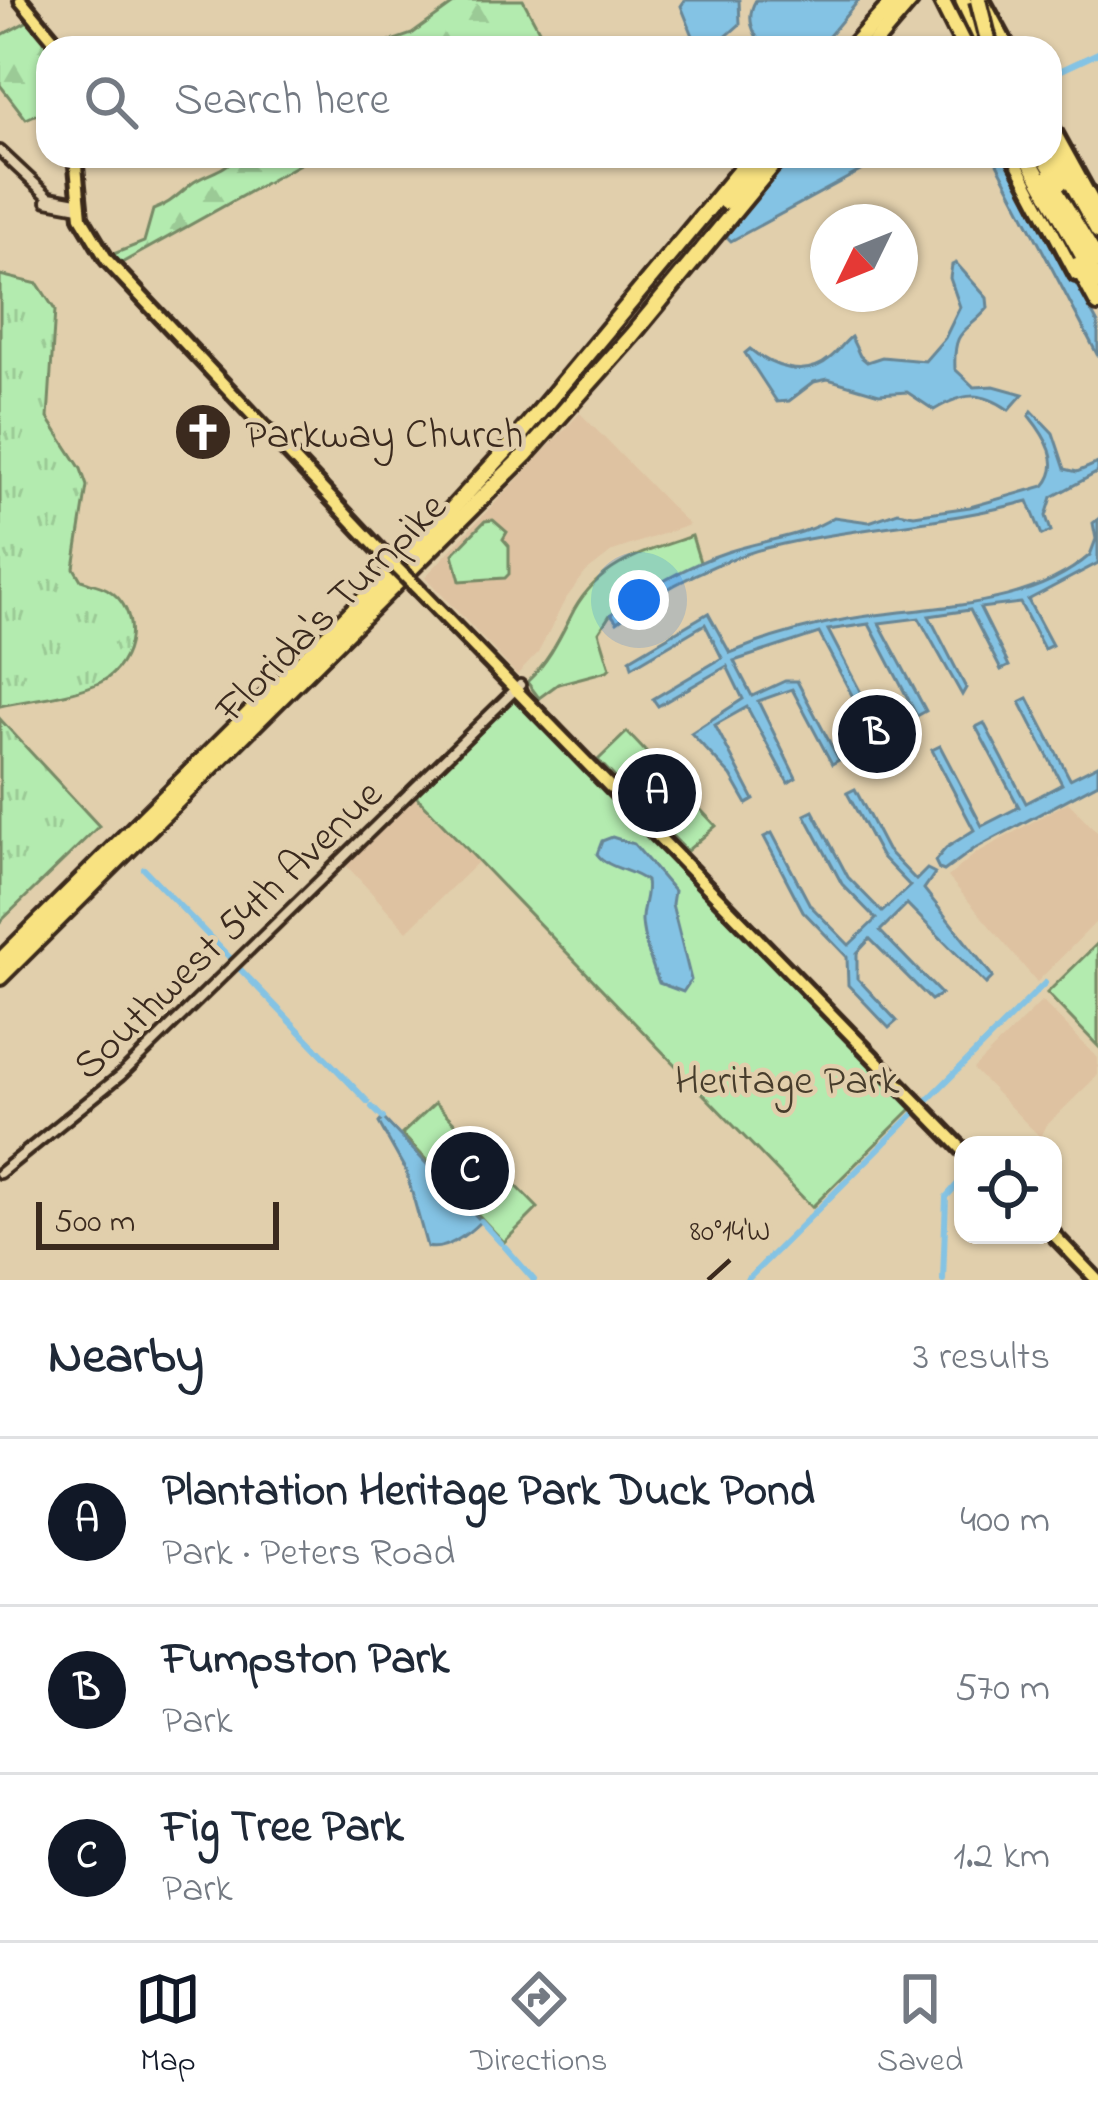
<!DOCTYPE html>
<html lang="en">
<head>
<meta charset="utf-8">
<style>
  body { margin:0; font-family:"Indie Flower",sans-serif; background:#f2f2f3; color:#1f2937 }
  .controls { position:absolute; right:36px; bottom:36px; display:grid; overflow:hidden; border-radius:24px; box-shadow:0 3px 9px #0004 }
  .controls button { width:108px; height:108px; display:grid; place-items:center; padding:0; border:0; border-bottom:3px solid #e0e1e3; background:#fff; color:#1f2937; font:60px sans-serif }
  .compass { position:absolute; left:810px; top:204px; width:108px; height:108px; border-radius:50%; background:#fff; box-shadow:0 3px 9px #0004; rotate:227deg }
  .scale { position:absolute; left:36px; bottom:30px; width:243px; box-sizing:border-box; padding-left:12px; border:6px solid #3b2a1e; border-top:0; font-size:33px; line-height:42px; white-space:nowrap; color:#3b2a1e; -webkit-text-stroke:9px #e1cfac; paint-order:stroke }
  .you { position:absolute; left:639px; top:600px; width:42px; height:42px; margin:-30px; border:9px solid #fff; border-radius:50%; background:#1a73e8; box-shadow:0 0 0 18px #1a73e833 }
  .badge { display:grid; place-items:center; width:78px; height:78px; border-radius:50%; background:#111827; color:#fff; font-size:39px; font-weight:700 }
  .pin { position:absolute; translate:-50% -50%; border:6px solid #fff; box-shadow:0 3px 12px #0006 }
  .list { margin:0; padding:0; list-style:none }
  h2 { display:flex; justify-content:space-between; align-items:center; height:156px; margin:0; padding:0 48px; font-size:51px }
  h2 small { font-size:39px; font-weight:400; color:#747a83 }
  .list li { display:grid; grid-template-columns:78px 1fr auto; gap:36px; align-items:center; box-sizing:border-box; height:168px; padding:0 48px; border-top:3px solid #e0e1e3 }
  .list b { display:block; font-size:45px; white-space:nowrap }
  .list p { margin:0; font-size:39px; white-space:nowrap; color:#747a83 }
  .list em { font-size:39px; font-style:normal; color:#747a83 }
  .icon { flex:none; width:66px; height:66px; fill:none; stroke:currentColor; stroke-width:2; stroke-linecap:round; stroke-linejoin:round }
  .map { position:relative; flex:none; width:1098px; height:1280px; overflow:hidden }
  .search { position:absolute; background:#fff; box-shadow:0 3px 9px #0004; left:36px; right:36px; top:36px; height:132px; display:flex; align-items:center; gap:30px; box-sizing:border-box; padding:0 42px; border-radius:36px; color:#747a83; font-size:45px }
  .sheet { height:660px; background:#fff }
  nav { display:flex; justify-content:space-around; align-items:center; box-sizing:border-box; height:168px; border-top:3px solid #e0e1e3; background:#fff; font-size:33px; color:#747a83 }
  nav a { display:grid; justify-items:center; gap:6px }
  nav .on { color:#111827 }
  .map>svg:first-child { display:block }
  .built { fill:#dec2a1 }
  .grass { fill:url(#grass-tufts); stroke:#778a66; stroke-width:3 }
  .forest { fill:url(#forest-firs); stroke:#778a66; stroke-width:3 }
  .green { fill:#b3ebaf; stroke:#778a66; stroke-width:3 }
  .water { fill:#84c3e4; stroke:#678695; stroke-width:3 }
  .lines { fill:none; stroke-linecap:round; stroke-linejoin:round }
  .canal { stroke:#84c3e4; stroke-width:6 }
  .minor-casing { stroke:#3b2a1e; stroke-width:16 }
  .major-casing { stroke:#3b2a1e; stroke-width:20 }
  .highway-casing { stroke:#3b2a1e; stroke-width:22 }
  .minor { stroke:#e1cfac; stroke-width:8 }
  .major { stroke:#f8e281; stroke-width:10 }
  .highway { stroke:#f8e281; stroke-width:14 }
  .major-bridge-casing { stroke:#3b2a1e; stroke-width:20; stroke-linecap:butt }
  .highway-bridge-casing { stroke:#3b2a1e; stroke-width:22; stroke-linecap:butt }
  .major-bridge { stroke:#f8e281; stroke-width:10 }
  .highway-bridge { stroke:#f8e281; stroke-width:14 }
  .ticks { fill:none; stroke:#3b2a1e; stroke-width:4.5 }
  .labels { text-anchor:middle; stroke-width:9; stroke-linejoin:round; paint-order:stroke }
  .poi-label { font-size:42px; fill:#3b2a1e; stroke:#e1cfac; text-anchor:start }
  .street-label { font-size:42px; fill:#3b2a1e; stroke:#e1cfac }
  .park-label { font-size:42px; fill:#473d2c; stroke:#e1cfac }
  .ticks-label { font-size:30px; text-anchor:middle; fill:#3b2a1e; stroke:#e1cfac; stroke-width:9; stroke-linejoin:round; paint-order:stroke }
</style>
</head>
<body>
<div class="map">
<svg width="1098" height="1280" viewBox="0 0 1098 1280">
  <defs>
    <pattern id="grass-tufts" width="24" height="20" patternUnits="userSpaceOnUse" patternTransform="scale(3)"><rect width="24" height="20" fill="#b3ebaf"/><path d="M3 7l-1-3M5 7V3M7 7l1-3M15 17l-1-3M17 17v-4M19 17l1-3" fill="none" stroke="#9bca96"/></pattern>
    <pattern id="forest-firs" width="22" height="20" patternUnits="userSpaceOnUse" patternTransform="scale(3)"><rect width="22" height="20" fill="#b3ebaf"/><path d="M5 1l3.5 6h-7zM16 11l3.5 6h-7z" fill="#9bca96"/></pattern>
  </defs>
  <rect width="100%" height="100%" fill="#e1cfac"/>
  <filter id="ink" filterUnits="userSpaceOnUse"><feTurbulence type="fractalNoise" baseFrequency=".00833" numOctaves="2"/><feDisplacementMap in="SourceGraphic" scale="24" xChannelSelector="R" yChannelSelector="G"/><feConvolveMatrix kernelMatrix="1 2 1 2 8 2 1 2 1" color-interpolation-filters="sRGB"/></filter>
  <g filter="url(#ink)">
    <g class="built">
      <polygon points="580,413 689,525 613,551 586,572 565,600 538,653 517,675 425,577"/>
      <polygon points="416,796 479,861 407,931 345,864"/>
      <polygon points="1068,802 1098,833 1098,920 1037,982 948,877 975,854"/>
      <polygon points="1042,1001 1098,1058 1098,1075 1045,1127 1041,1138 973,1069"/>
    </g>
    <g class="grass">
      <path d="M 0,275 L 38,284 L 55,310 L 48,418 L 81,469 L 87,486 L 74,568 L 81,580 C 89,583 100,585 107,589 C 143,610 135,664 101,682 C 72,696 31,699 0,706 Z"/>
      <polygon points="0,719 99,826 0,922"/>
    </g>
    <g class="forest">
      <polygon points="459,0 523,0 546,43 535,48 372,48 412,34"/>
      <polygon points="32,19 54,48 48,48 48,109 26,119 0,85 0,36"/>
      <path d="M 235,156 L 314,156 L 118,265 L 111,255 L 144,242 L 153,210 C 172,203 179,193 194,182 C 209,172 226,171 235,156 Z"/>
    </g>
    <g class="green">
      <polygon points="493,520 507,532 503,539 509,546 509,574 505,578 460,581 453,554 485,521"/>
      <path d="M 692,536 L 700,562 L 695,568 L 610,615 L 599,632 L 610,668 L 607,671 L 558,684 L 539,698 L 527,682 C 550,660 560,637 574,610 C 600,563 645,552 692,536 Z"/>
      <polygon points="517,697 914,1106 812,1207 416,796"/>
      <polygon points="627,732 716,826 687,851 598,760"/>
      <polygon points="1098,943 1098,1046 1047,993"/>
      <polygon points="435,1103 538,1208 504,1242 402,1134"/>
    </g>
    <g class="water">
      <polygon points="685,0 739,0 740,24 713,48 698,48 681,6"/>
      <path d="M 756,0 L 859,0 L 819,48 L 764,48 C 753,33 745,18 756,0 Z"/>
      <polygon points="792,156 888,156 731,241 726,236"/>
      <polygon points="993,156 1007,156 1098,324 1098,356"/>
      <path d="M 956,263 L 987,298 L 988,308 C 966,334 953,327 955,369 L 974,387 L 994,386 L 1023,394 L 1009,410 C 980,390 963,393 934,410 L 907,392 L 879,394 L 828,379 L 814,382 L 789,401 L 777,402 L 745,353 L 750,349 C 773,368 806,379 830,358 C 838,352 843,343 851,337 L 860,356 L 867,362 L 882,357 L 925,361 L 945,338 L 960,307 L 950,278 L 952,265 Z"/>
      <path d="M 1032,411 L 1053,433 L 1065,469 L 1077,472 L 1098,463 L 1098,472 L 1052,497 L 1046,516 L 1051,531 L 1042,535 L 1028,501 C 948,523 864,526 783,544 C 725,556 663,587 617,622 L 611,614 C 647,590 687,565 727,552 C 762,540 804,537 834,517 L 869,522 L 898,512 L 914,515 L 970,507 L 1044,486 C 1064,464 1045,436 1029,416 Z"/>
      <path d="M 1098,519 L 1098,563 L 1028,600 L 1052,645 L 1044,649 L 1020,603 L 980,608 L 1009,666 L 1001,670 L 970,610 L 929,616 L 966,688 L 962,695 L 919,618 L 879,623 L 926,711 L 917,716 L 869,624 L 828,630 L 870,710 L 862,714 L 819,633 L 734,661 L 752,696 L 785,681 L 797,681 L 839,760 L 832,764 L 792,689 L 758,701 L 796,778 L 788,783 L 747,707 L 715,725 L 754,800 L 747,804 L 731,776 L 691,733 L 743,699 L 727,666 L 658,706 L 653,699 L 722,658 L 705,624 L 632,667 L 630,659 L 708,613 L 730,653 C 769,637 807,626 848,619 C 928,605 1026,611 1090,555 L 1096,539 L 1093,523 Z"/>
      <polygon points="1028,698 1070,779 1098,765 1098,783 974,849 944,871 939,869 935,861 946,848 974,830 932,750 940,746 982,826 1019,807 976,727 984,723 1026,803 1062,784 1020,702"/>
      <polygon points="855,789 887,850 916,880 927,869 935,873 924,889 993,977 986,984 907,904 880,931 941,994 931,1000 870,939 857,953 857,978 897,1021 889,1028 848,985 847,957 803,911 764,837 772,833 810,905 849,945 876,919 842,884 805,815 813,811 848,877 882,912 910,886 881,856 847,793"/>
      <path d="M 612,837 L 634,844 L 674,891 L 672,904 L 691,980 L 683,992 L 659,983 C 651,963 644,943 642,922 C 641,907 649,896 646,881 C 631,869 608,869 597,854 L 602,841 Z"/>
      <path d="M 383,1118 L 481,1221 C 468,1234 445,1252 427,1247 L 406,1171 L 379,1123 Z"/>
    </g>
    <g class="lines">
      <g class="canal">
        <polyline points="1051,75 1098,53"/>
        <polyline points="144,869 233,961"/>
        <polyline points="238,967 368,1102"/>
        <polyline points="372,1107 383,1118"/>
        <polyline points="481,1221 501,1243"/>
        <polyline points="505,1247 534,1280"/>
        <polyline points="747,1280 1045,983"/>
        <polyline points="943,1280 946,1197 963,1178"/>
      </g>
      <g class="minor-casing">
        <g id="minor">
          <polyline points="0,151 49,197 77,202"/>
          <polyline points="47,201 79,207"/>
          <polyline points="0,1173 121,1075 520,685"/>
        </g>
      </g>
      <g class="major-casing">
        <g id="major">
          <polyline points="21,0 61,48"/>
          <polyline points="983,0 1009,48"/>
          <polyline points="1050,123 1098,210"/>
          <polyline points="75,156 81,217 107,260 386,557"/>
          <polyline points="1013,156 1076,275"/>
          <polyline points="415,586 963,1150"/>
          <polyline points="1053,1234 1097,1280"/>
        </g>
      </g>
      <g class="highway-casing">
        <g id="highway">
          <polyline points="941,0 965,48"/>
          <polyline points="963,0 986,48"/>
          <polyline points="851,48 895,0"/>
          <polyline points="870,48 911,0"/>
          <polyline points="1050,143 1098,231"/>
          <polyline points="1027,156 1098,283"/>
          <polyline points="1044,156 1060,183"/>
          <polyline points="1048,178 1098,261"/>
          <polyline points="725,202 765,156"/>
          <polyline points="1077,265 1098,304"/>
          <polyline points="0,961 418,546 514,442 752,156"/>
          <polyline points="0,977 525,455 632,335 780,156"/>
        </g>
      </g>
      <use href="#minor" class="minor"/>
      <use href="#major" class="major"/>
      <use href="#highway" class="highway"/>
      <g class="major-bridge-casing">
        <polyline id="major-bridge" points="386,557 415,586"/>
      </g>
      <g class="highway-bridge-casing">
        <polyline id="highway-bridge" points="978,0 990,48"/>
      </g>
      <use href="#major-bridge" class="major-bridge"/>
      <use href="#highway-bridge" class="highway-bridge"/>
    </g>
  </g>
  <path class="ticks" d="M 708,1280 L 730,1260"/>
  <defs>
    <g id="church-disc" transform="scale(3)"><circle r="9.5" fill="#3b2a1e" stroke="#e1cfac"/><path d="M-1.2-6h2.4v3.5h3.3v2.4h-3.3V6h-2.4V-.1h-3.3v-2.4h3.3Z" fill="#fff"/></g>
  </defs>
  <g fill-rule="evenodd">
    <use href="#church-disc" x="203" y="432"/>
  </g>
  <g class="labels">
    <g class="poi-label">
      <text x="245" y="447">Parkway Church</text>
    </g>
    <g class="street-label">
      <text transform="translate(329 606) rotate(-45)" y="15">Florida's Turnpike</text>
      <text transform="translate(226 928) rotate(-44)" y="15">Southwest 54th Avenue</text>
    </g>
    <g class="park-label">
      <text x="787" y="1093">Heritage Park</text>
    </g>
  </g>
  <g class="ticks-label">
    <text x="730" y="1240">80°14'W</text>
  </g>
</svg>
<div class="controls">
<button><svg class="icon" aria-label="locate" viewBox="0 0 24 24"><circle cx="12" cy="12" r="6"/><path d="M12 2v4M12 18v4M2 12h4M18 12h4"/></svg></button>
</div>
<svg class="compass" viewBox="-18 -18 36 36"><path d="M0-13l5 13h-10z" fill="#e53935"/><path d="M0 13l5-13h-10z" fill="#747a83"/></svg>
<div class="scale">500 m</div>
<div class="you"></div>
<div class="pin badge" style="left:657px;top:793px">A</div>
<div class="pin badge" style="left:877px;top:734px">B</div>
<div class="pin badge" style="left:470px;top:1171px">C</div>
<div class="search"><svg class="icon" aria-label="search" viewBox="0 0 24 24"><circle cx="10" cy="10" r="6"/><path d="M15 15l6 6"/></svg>Search here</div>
</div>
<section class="sheet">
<h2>Nearby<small>3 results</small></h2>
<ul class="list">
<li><span class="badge">A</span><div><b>Plantation Heritage Park Duck Pond</b><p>Park · Peters Road</p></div><em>400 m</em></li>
<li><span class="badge">B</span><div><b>Fumpston Park</b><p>Park</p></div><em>570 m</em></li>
<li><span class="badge">C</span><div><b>Fig Tree Park</b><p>Park</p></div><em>1.2 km</em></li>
</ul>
</section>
<nav>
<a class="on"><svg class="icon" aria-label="map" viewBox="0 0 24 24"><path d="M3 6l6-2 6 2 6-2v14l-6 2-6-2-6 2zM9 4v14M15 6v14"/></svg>Map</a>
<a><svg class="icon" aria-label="directions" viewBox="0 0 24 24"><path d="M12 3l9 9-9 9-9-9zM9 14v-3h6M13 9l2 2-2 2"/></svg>Directions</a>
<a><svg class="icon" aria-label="saved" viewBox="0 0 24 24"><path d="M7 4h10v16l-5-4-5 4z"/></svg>Saved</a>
</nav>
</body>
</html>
